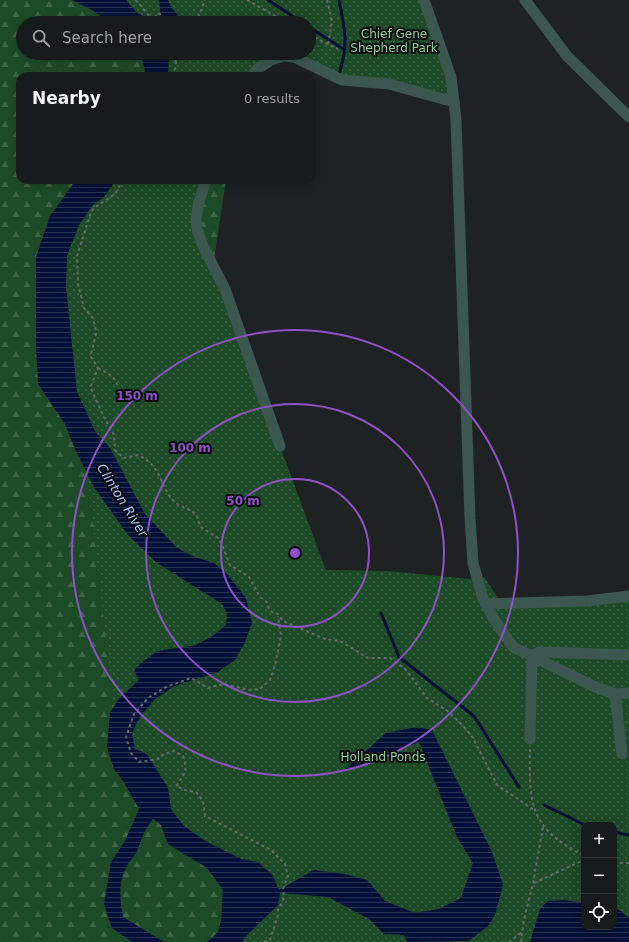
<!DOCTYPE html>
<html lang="en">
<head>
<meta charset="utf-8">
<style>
  body { margin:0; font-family:"DejaVu Sans",sans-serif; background:#232727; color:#f1f3f6 }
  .controls { position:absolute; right:12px; bottom:12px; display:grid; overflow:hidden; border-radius:8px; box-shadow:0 2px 10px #0003 }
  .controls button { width:36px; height:36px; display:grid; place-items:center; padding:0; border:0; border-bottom:1px solid #353839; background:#161a1a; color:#f1f3f6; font:20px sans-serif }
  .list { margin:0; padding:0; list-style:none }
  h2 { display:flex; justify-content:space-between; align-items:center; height:52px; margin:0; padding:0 16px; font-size:17px }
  h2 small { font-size:13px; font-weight:400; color:#9ea1a2 }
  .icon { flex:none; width:22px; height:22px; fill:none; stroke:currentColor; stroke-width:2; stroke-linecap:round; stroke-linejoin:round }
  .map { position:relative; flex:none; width:629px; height:942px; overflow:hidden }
  .search { position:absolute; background:#161a1a; box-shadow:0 2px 10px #0003; left:16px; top:16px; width:300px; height:44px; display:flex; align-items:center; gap:10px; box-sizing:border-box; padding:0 14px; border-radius:22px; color:#9ea1a2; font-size:15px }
  .panel { position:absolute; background:#161a1a; box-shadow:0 2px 10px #0003; left:16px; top:72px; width:300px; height:112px; border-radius:12px }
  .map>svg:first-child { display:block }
  .forest { fill:url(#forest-firs); fill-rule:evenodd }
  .park { fill:url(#park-dots); fill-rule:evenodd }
  .water { fill:url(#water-rules) }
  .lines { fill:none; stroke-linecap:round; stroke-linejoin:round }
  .stream { stroke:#001036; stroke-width:3 }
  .path { stroke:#666a6b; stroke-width:2; stroke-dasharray:3 3; stroke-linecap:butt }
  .minor { stroke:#3b574f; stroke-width:11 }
  .ring { fill:none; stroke:#8f51c6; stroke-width:2 }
  .labels { text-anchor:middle; stroke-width:4; stroke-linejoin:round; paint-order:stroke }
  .park-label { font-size:12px; fill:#8dd396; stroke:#090b0c }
  .water-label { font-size:13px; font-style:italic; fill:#a3c6fe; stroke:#090b0c }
  .centre { fill:#8f51c6; stroke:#090b0c; stroke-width:2 }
  .ring-label { font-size:12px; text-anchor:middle; font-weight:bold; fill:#8f51c6; stroke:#090b0c; stroke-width:4; stroke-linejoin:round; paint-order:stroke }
</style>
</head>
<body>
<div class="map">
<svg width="629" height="942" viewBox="0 0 629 942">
  <defs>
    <pattern id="forest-firs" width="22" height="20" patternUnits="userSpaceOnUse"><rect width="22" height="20" fill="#1e4b27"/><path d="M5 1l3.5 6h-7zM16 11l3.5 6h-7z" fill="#3e6546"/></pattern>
    <pattern id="park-dots" width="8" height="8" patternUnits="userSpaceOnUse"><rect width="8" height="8" fill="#1e4b27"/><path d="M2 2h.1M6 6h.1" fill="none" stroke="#3e6546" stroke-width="1.8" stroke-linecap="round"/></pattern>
    <pattern id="water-rules" width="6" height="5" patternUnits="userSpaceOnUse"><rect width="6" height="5" fill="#001036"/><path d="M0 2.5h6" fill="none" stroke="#253353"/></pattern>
  </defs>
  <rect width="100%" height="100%" fill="#1e2223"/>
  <path class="forest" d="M 0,0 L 98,0 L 126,23 L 23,23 L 23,53 L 144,53 L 158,76 L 20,76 L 20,180 L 226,180 L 213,266 L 334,592 L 500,601 L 629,599 L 629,942 L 0,942 ZM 584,825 L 614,825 L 614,927 L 584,927 Z"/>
  <g class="park">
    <polygon points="126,0 423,0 452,99 353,80 308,60 267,60 246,56 265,61 250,76 168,76 168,53 309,53 309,23 146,23"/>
    <path d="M 115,180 L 205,180 L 195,219 L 222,287 L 325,570 L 387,571 L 469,579 L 484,577 L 500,601 L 629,598 L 629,942 L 234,942 L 245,882 L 149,803 L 114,710 L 66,287 L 68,256 L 79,225 L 93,205 L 105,198 ZM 584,825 L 614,825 L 614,927 L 584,927 Z"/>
  </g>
  <g class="water">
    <polygon points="72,0 126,0 137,13 153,21 161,18 159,0 168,0 171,7 178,15 169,23 111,23 92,10"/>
    <polygon points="140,53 169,53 168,76 144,76 145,70"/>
    <path d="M 76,180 L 116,180 L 104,197 L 93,205 L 79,225 L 67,256 L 66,287 L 77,392 L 95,431 L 110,448 L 145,514 L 176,547 L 192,556 L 214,563 L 227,574 L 246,598 L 252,623 L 245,642 L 235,660 L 218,672 L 175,686 L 155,699 L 140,717 L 132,733 L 135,749 L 147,754 L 168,788 L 171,809 L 184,826 L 207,842 L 241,859 L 258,862 L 273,876 L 279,890 L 314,870 L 345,874 L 367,880 L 385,901 L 415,913 L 439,909 L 461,898 L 473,863 L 457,837 L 419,742 L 342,772 L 386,733 L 416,727 L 432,730 L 492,852 L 503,885 L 495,915 L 488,926 L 469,941 L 407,942 L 404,935 L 384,934 L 369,919 L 328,897 L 280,893 L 278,905 L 245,937 L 242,942 L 207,942 L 218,932 L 221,921 L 223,890 L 207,868 L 168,844 L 161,825 L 153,819 C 145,828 142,838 138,849 C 135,856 129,861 126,868 C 118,882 120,902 123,917 L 164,942 L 132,942 L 112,928 L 104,904 L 111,862 L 125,841 L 139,809 L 123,781 L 114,769 L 107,747 L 110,713 L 118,700 L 139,680 L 134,670 L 142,662 L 158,651 L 196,645 L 214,635 L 226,625 L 227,613 L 222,604 L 156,562 L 128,535 L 94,487 L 75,449 L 65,424 L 38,384 L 36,347 L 36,257 L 50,216 Z"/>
    <polygon points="564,900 584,903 584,927 614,927 614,908 621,911 629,918 629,942 530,942 540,909 548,901"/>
  </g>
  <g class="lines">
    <g class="stream">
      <polyline points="268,0 303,23"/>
      <path d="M 339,0 C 345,30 349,44 339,74"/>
      <polyline points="309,27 345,50"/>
      <polyline points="381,613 399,657 474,716 519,787"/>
      <polyline points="544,805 585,825"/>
      <polyline points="614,832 629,835"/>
    </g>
    <g class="path">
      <path d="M 135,0 C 143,6 151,23 161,22 L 160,14 L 158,13 L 154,19"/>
      <polyline points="247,0 288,23"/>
      <polyline points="327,0 332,21 328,45"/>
      <polyline points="196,23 205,0"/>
      <polyline points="309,35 338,49"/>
      <polyline points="173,53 176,62"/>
      <polyline points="174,76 176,62 182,53"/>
      <path d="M 123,180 L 115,194 L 94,208 L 91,212 L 77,256 L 78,284 L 84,308 L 92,317 L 95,325 L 96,334 L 91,354 L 91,357 L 98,368 L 91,386 L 91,389 L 104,417 L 114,435 L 115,450 L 124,458 L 138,455 C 164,467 158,487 176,503 C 182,508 191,509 197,515 L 198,521 L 202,528 L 218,538 L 222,545 L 230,565 L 249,577 L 260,597 L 267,602 L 269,609 L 273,613 L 278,614 L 283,621 L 325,639 L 340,641 L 368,658 L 390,658 L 397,663 L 406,670 L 427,698 L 449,712 L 466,729 L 473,738 L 497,785 L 534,810"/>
      <path d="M 98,368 C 110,375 118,378 119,392"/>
      <path d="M 530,749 C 529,806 530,828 584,856"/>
      <polyline points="614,863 629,863"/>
      <polyline points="534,883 584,860"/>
      <path d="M 264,942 L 270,940 L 278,915 L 278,910 L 284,898 L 283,889 L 288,876 L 285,864 L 271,850 L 205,816 L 203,801 L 196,792 L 185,790 L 176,786 C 185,774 188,770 183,756 L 174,751 L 164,754 L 158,759 L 139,762 L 131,753 L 126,737 L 134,714 L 148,698 L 166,687 L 191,678 L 208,688 L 223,684 L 249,690 L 260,689 L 270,680 L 275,665 L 281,636 L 278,616"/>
      <polyline points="509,942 522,932"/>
      <polyline points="521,942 524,919 533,883 543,827"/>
    </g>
    <g class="minor">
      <polyline points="424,0 451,77 456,120 470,518 473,563 483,599 497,624 513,647 532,656 530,739"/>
      <polyline points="525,0 567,56 629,117"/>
      <polyline points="252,76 257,69 271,60 283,56 294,57 342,80 389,84 454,102"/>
      <polyline points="206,180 199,202 196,219 197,229 203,246 225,289 280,446"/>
      <polyline points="486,604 587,601 629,596"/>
      <polyline points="532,656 593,686 615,694 629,693"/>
      <polyline points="532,656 539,652 629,655"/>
      <polyline points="615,694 622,754"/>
    </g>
  </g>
  <g class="ring">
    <circle cx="295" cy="553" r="74"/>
    <circle cx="295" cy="553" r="149"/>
    <circle cx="295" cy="553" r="223"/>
  </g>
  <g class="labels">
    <g class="park-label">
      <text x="394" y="38">Chief Gene<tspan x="394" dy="14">Shepherd Park</tspan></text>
      <text x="383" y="761">Holland Ponds</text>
    </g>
    <g class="water-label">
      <text transform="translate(123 500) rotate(58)" y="5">Clinton River</text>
    </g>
  </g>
  <circle cx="295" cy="553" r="6" class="centre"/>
  <g class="ring-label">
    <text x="137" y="400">150 m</text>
    <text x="190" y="452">100 m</text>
    <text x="243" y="505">50 m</text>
  </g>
</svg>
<div class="controls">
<button>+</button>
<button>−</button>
<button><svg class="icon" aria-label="locate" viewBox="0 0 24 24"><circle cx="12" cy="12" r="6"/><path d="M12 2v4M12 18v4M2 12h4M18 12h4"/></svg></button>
</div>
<div class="search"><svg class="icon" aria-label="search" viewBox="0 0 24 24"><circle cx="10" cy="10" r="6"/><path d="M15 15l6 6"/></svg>Search here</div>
<section class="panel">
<h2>Nearby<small>0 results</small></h2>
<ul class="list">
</ul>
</section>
</div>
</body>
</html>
